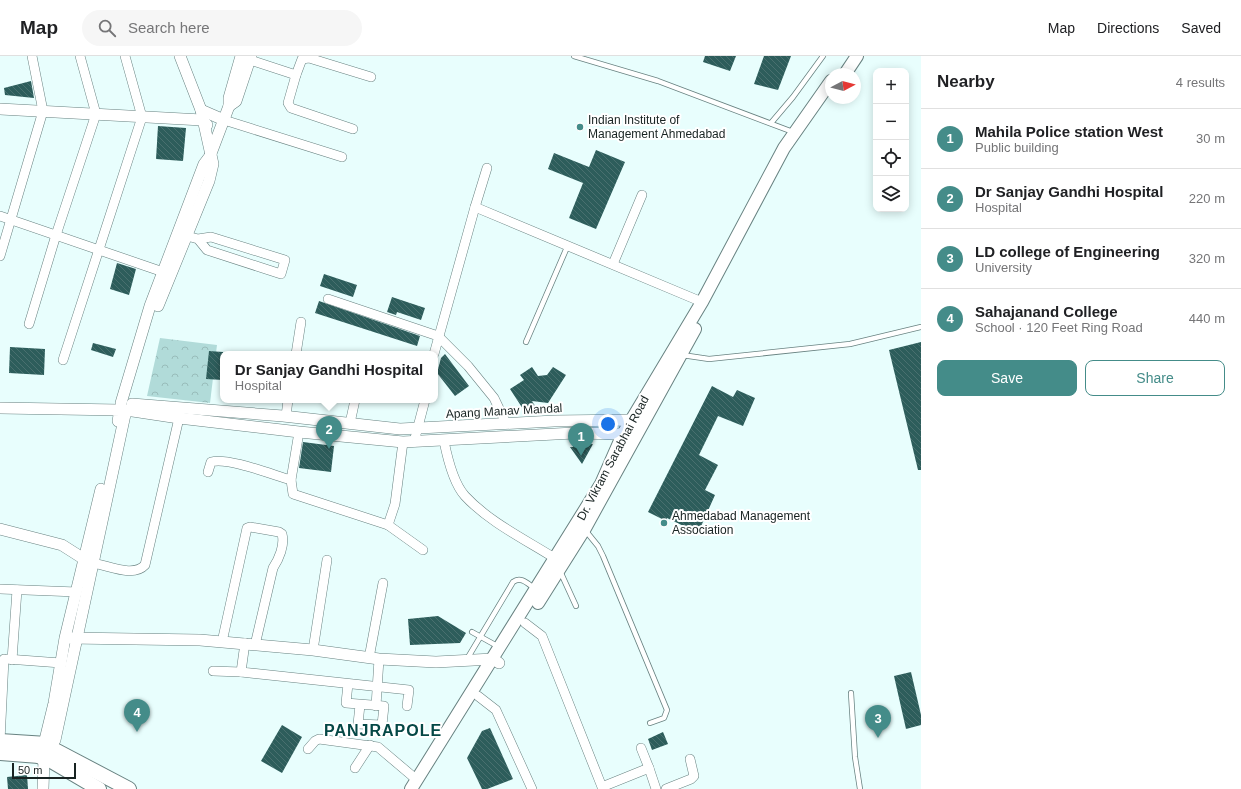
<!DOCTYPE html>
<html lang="en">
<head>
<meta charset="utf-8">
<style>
  body { margin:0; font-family:Arial,sans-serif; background:#f6f6f6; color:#202124 }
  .controls { position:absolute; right:12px; top:12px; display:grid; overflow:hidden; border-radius:8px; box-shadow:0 2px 10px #0003 }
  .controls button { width:36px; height:36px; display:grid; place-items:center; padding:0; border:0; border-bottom:1px solid #e0e0e0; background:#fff; color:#202124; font:20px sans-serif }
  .compass { position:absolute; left:825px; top:12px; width:36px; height:36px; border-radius:50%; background:#fff; box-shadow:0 2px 10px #0003; rotate:83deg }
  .scale { position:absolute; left:12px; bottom:10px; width:64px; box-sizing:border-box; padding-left:4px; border:2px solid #182322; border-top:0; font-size:11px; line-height:14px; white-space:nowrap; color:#182322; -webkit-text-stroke:3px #fff; paint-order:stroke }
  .you { position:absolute; left:608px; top:368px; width:14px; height:14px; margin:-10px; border:3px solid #fff; border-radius:50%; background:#1a73e8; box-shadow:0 0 0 6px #1a73e833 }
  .badge { display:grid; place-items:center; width:26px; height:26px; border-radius:50%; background:#448c89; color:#fff; font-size:13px; font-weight:700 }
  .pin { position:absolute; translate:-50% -33px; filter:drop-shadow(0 1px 2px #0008) }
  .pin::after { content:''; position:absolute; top:21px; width:14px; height:12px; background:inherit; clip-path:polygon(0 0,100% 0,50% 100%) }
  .popup { position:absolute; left:220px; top:295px; width:218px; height:52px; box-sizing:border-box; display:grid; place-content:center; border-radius:8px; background:#fff; filter:drop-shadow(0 1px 3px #0005); font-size:13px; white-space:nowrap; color:#757577 }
  .popup b { font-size:15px; color:#202124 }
  .popup::after { content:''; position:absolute; left:50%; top:100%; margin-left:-8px; border:8px solid transparent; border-top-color:#fff }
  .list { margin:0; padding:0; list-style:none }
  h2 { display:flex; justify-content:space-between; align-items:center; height:52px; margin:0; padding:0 16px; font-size:17px }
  h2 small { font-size:13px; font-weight:400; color:#757577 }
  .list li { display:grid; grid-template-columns:26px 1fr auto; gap:12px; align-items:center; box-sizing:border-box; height:60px; padding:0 16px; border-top:1px solid #e0e0e0 }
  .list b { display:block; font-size:15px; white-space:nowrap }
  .list p { margin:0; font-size:13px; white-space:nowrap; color:#757577 }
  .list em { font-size:13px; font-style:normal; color:#757577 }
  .actions { display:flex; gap:8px; padding:12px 16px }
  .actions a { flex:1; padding:9px 0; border:1px solid #448c89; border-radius:8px; text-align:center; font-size:14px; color:#448c89 }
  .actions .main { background:#448c89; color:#fff }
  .icon { flex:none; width:22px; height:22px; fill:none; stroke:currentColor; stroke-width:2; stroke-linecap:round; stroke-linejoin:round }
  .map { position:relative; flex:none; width:921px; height:733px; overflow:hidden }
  header { display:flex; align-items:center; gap:24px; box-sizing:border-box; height:56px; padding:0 20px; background:#fff; border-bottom:1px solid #e0e0e0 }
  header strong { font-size:19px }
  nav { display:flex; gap:22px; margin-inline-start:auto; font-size:14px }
  .search { width:280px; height:36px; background:#f6f6f6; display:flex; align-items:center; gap:10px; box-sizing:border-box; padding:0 14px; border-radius:22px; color:#757577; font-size:15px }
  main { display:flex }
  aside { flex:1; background:#fff }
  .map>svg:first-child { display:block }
  .park { fill:url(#park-crowns) }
  .building { fill:url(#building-back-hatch) }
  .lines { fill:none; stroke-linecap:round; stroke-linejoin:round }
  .service-casing { stroke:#688281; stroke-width:6 }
  .minor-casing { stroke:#688281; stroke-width:10 }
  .tertiary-casing { stroke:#688281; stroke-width:12 }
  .secondary-casing { stroke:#688281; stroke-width:14 }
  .primary-casing { stroke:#688281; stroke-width:16 }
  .service { stroke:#fff; stroke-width:4.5 }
  .minor { stroke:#fff; stroke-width:9 }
  .tertiary { stroke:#fff; stroke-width:11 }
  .secondary { stroke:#fff; stroke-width:12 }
  .primary { stroke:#fff; stroke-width:14 }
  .poi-dot { fill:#448c89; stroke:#fff; stroke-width:1.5 }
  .labels { text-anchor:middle; stroke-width:4; stroke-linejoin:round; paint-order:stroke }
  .poi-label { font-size:12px; fill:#182322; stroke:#fff; text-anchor:start }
  .street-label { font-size:12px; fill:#182322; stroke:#fff }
  .district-label { font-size:16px; font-weight:bold; letter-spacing:1px; fill:#054846; stroke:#fff }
</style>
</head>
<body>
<header>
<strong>Map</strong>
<div class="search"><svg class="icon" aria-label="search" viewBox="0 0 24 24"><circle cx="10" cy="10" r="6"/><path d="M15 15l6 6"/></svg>Search here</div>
<nav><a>Map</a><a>Directions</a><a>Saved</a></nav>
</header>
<main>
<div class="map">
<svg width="921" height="733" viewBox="0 0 921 733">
  <defs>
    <pattern id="park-crowns" width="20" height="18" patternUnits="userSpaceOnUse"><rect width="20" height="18" fill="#b1dbd9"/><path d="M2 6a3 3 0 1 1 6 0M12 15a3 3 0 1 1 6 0" fill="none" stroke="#98bcba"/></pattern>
    <pattern id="building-back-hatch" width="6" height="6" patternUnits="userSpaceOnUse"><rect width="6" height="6" fill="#2d5d5b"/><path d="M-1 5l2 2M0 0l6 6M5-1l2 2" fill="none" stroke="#49706f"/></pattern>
  </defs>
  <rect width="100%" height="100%" fill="#e8fefd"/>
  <polygon class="park" points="160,282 217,289 210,347 147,340"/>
  <g class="building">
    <polygon points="705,0 736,0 730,15 703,6"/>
    <polygon points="764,0 791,0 778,34 754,28"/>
    <polygon points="31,25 34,42 5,39 4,32"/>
    <polygon points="158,70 186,72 183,105 156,103"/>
    <polygon points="596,94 625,106 596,173 569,162 583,127 548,113 554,97 589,111"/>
    <polygon points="117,207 136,213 129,239 110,233"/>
    <polygon points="324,218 357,229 353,241 320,230"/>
    <polygon points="392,241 425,252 421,264 397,256 396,259 387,256"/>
    <polygon points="319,245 420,280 417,290 315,257"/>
    <polygon points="921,286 921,414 918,414 889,294"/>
    <polygon points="93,287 116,293 113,301 91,294"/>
    <polygon points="10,291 45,293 44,319 9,317"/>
    <polygon points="209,295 223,296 223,324 206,323"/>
    <polygon points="445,298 469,330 455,340 437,317 441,302"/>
    <polygon points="532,311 538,320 547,319 553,311 566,319 548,347 532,345 539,356 523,353 510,333 524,324 520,319"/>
    <polygon points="712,330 733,341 737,334 755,342 743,370 718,360 699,399 718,409 705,434 715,439 698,477 667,462 666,465 648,456"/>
    <polygon points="303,386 334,390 331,416 299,412"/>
    <polygon points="593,388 582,408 570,391 573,391 573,389"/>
    <polygon points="438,560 466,577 460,587 410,589 408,563"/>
    <polygon points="911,616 921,659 921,669 906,673 894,620"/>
    <polygon points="282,669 302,681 282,717 261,705"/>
    <polygon points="490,672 513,723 487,733 482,733 467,702 482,675"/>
    <polygon points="663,676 668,688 652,694 648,683"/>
    <polygon points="27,719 28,733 8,733 7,721"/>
  </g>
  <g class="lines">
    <g class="service-casing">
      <g id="service">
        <polyline points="574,0 658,25 793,76"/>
        <polyline points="771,67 793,41 823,0"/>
        <polyline points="526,286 568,189"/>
        <polyline points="682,299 709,303 850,288 921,271"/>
        <polyline points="585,474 598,490 603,500 667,654 664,662 650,667"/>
        <polyline points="560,515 576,550"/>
        <polyline points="472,576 499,591"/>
        <path d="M 467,603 L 513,526 C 521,520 528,528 534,532"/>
        <polyline points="851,637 855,701 860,733"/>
      </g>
    </g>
    <g class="minor-casing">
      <g id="minor">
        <polyline points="250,4 296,19 302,3 309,2 371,21"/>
        <polyline points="296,19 288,47 291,52 353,73"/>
        <polyline points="224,64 342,101"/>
        <polyline points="475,151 487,112"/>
        <polyline points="0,160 169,218"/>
        <polyline points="187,180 198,183 211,181 285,204 281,218 207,194 198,183"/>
        <polyline points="0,200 43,55 32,0"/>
        <polyline points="613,208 642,139"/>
        <polyline points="328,243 438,280 468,310 494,342 506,367"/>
        <polyline points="29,268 56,179 96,58 80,0"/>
        <polyline points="296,298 301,266"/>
        <polyline points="434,298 475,151 702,246"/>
        <polyline points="63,304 142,61 125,0"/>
        <polyline points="286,360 288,344"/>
        <polyline points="350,367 355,344"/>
        <path d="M 444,385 C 447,400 454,428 465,440 C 489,466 526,484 556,503"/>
        <polyline points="414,386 425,344"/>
        <path d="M 208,416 L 211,406 C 228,401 273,419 291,424 L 299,376"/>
        <polyline points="291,424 293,438 388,469 423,494"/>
        <polyline points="388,469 395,448 403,386"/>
        <path d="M 92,507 C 108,509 133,522 145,509 L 179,362"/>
        <polyline points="0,533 77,536"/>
        <polyline points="525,567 542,580 602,731 649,712 656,733"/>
        <path d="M 222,586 L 247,472 L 250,471 L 279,476 L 282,478 C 285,489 279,503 273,512 L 255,589"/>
        <polyline points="245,587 241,616 409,634 407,650"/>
        <polyline points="313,594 327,504"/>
        <polyline points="369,602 383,527"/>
        <polyline points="7,603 61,607"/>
        <polyline points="12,604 17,534"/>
        <polyline points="213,615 241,616"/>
        <polyline points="348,628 346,647 384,650 382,669 358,668 360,649"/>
        <polyline points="478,640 496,654 532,733"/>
        <polyline points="376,650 379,603"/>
        <polyline points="0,685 4,603"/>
        <polyline points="641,692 649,712"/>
        <polyline points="308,693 315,685 319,683 378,691 417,724"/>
        <polyline points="355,712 370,689"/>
        <polyline points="666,733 691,723 694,720 690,703"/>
      </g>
    </g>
    <g class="tertiary-casing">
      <g id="tertiary">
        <polyline points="229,50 236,45 251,0"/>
        <polyline points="0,53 202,64 207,69"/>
        <polyline points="201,54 224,64"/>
        <polyline points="158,250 209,125 213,108 201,54 180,0"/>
        <polyline points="121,347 150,250 204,108 210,100 229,50 229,42 241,0"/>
        <polyline points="132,348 283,360 400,373 554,365 632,364 638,368"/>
        <polyline points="0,352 120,354 118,365"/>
        <polyline points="0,473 62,489 84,503"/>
        <polyline points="70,582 200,584 313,594 379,603 436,606 493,603 499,607"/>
        <polyline points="44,688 54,647 65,582 101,433"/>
        <polyline points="51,690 55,684 126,354 179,362 299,376 403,386 574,377 623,378 631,382"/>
        <polyline points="43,733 44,703"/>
      </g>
    </g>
    <g class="secondary-casing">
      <g id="secondary">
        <polyline points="845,18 857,0"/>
        <polyline points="538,547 584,474 695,273"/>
        <polyline points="411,733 601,428 623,378 702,246 784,92 831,25"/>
      </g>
    </g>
    <g class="primary-casing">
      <g id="primary">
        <polyline points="0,685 47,688 51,690 53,695 48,703 44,703 39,700 38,692 41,688"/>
        <polyline points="53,693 129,733"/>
        <polyline points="0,697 39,700"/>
        <polyline points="48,703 99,733"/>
      </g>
    </g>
    <use href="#service" class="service"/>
    <use href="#minor" class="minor"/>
    <use href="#tertiary" class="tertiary"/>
    <use href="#secondary" class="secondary"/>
    <use href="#primary" class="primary"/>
  </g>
  <g class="poi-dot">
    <circle cx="580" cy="71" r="4"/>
    <circle cx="664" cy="467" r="4"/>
  </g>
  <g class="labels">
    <g class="poi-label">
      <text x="588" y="68">Indian Institute of<tspan x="588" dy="14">Management Ahmedabad</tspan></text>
      <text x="672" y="464">Ahmedabad Management<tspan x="672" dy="14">Association</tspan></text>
    </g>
    <g class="street-label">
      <text transform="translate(504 355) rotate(-3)" y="4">Apang Manav Mandal</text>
      <text transform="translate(613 402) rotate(-62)" y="4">Dr. Vikram Sarabhai Road</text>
    </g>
    <g class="district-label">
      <text x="383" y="680">PANJRAPOLE</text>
    </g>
  </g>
</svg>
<div class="controls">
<button>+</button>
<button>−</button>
<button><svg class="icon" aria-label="locate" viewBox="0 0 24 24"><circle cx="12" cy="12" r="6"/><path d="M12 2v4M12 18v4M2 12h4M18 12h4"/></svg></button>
<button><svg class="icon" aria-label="layers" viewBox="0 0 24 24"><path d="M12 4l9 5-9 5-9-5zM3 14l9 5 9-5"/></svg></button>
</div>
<svg class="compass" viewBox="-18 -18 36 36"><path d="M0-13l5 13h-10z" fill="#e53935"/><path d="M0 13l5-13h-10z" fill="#757577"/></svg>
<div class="scale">50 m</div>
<div class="you"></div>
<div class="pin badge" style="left:581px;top:400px">1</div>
<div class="pin badge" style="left:329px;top:393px">2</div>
<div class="popup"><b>Dr Sanjay Gandhi Hospital</b>Hospital</div>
<div class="pin badge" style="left:878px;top:682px">3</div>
<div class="pin badge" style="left:137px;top:676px">4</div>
</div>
<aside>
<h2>Nearby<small>4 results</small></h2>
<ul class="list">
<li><span class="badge">1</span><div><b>Mahila Police station West</b><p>Public building</p></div><em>30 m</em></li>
<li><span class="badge">2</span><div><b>Dr Sanjay Gandhi Hospital</b><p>Hospital</p></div><em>220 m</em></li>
<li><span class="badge">3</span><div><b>LD college of Engineering</b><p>University</p></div><em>320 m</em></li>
<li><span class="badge">4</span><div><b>Sahajanand College</b><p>School · 120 Feet Ring Road</p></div><em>440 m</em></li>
</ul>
<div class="actions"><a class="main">Save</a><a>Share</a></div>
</aside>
</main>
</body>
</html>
